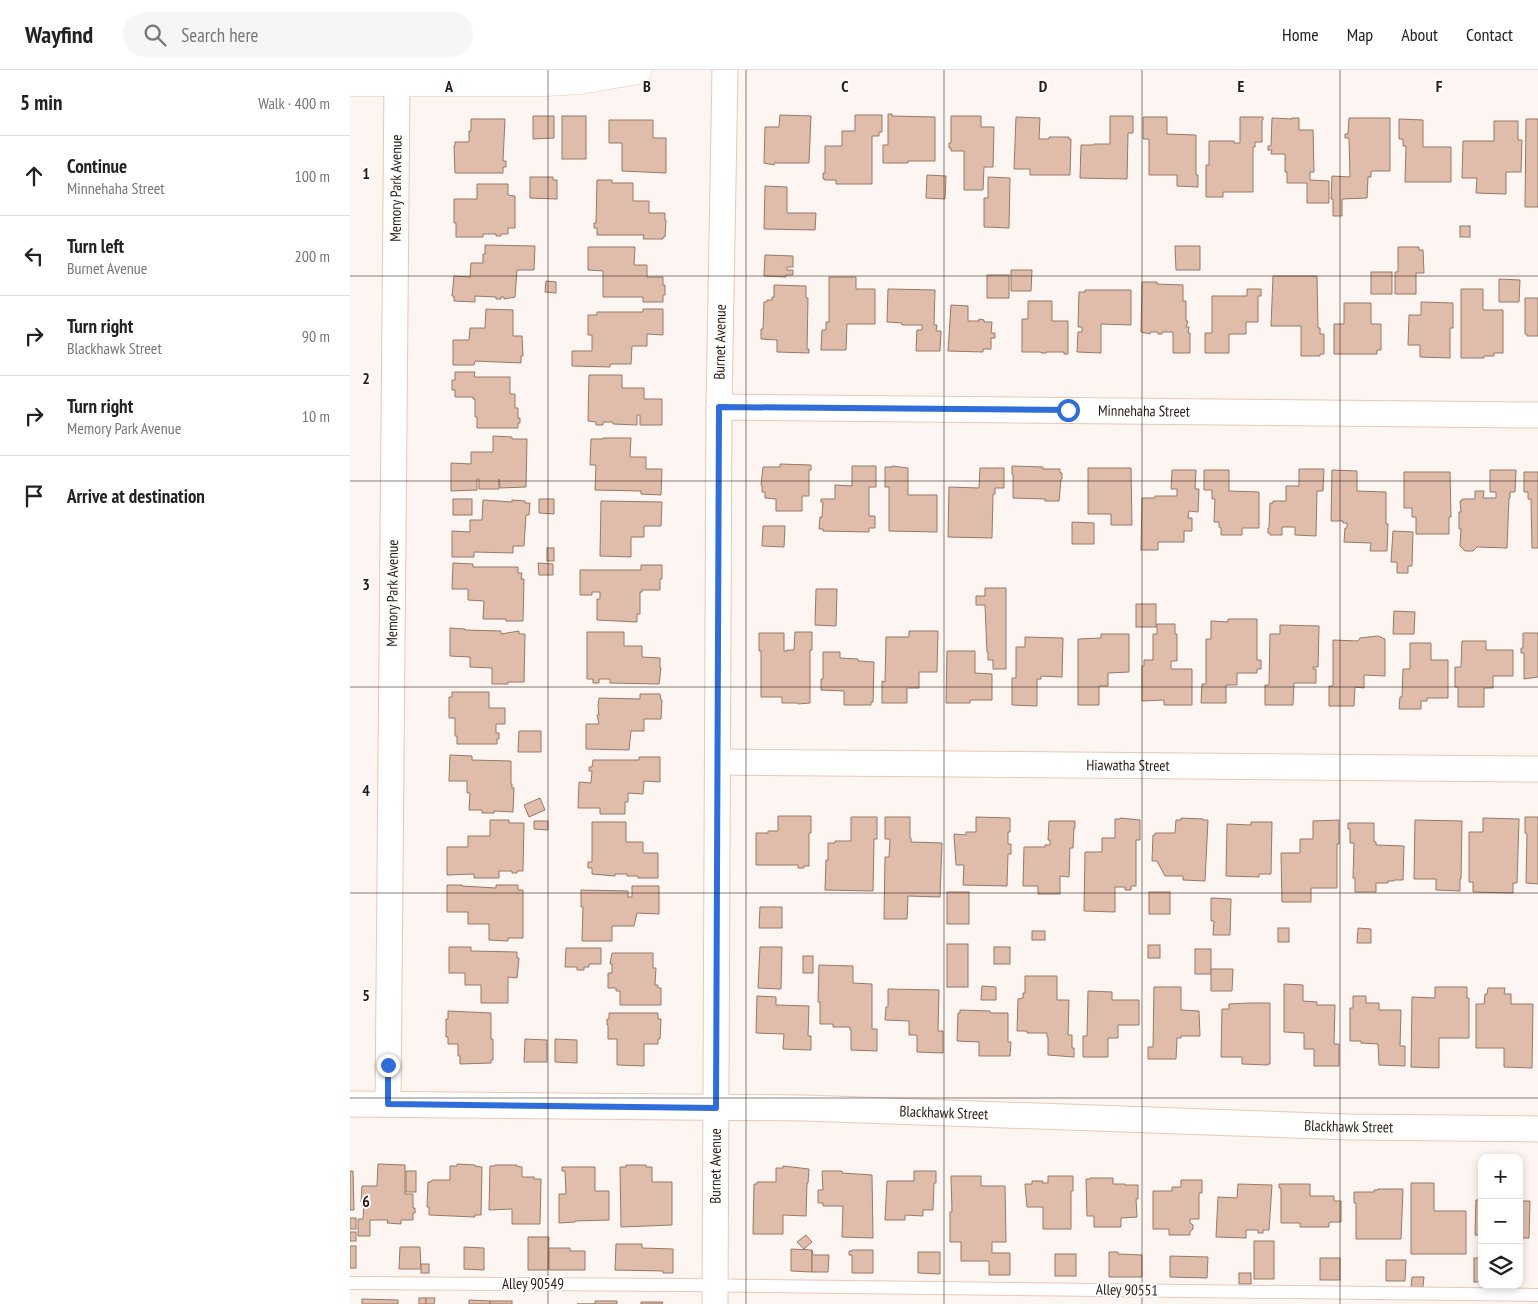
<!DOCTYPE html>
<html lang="en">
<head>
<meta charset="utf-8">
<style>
  body { margin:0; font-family:"PT Sans Narrow",sans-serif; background:#f6f6f6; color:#222 }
  .controls { position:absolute; right:15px; bottom:15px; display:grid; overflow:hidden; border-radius:10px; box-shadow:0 2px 8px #0003 }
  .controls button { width:45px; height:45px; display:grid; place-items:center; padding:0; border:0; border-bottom:1px solid #e0e0e0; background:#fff; color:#222; font:25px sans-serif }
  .stop { position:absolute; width:15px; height:15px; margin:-11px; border:4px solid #2e6dda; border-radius:50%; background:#fff }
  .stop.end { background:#2e6dda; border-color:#fff; box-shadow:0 1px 5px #0008 }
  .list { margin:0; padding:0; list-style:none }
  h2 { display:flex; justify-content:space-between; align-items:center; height:65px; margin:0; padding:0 20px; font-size:21px }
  h2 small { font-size:16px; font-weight:400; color:#767676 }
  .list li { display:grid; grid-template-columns:32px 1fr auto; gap:15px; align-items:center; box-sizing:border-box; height:80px; padding:0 20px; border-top:1px solid #e0e0e0 }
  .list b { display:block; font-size:19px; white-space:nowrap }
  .list p { margin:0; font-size:16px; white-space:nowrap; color:#767676 }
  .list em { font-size:16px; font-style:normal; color:#767676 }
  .icon { flex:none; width:28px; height:28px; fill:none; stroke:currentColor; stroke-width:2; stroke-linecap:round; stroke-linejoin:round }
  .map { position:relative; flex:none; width:1188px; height:1234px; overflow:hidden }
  header { display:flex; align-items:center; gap:30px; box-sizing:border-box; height:70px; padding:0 25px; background:#fff; border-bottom:1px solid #e0e0e0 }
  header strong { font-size:24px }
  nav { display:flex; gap:28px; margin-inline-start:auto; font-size:18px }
  .search { width:350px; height:45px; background:#f6f6f6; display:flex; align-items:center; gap:12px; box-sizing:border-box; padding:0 18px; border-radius:28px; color:#767676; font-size:19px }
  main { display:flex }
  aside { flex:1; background:#fff }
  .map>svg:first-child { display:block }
  .building { fill:#e0bdaa; stroke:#987866 }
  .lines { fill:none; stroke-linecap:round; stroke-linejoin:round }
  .service-casing { stroke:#ebc7b3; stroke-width:14 }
  .minor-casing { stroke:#ebc7b3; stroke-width:27 }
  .tertiary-casing { stroke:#ebc7b3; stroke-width:29 }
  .service { stroke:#fff; stroke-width:12 }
  .minor { stroke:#fff; stroke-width:25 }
  .tertiary { stroke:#fff; stroke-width:28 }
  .route { stroke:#2e6dda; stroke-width:6 }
  .grid { fill:none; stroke:#291c15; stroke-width:1; stroke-opacity:0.55 }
  .labels { text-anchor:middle; stroke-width:4; stroke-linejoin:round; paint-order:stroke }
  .street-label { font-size:15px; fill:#291c15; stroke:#fff }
  .grid-label { font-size:16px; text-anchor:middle; font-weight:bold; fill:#291c15; stroke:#fff; stroke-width:4; stroke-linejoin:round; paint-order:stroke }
</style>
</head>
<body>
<header>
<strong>Wayfind</strong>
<div class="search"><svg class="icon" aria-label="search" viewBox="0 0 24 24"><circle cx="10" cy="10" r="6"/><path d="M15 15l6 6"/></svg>Search here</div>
<nav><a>Home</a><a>Map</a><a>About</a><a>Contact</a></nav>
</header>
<main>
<aside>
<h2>5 min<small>Walk · 400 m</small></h2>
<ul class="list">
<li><svg class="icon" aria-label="ahead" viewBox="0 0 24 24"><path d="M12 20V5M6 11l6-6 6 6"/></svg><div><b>Continue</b><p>Minnehaha Street</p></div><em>100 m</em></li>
<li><svg class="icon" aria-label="left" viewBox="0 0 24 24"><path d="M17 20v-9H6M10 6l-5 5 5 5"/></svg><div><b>Turn left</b><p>Burnet Avenue</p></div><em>200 m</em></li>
<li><svg class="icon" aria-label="right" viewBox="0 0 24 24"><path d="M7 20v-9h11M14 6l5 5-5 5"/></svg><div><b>Turn right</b><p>Blackhawk Street</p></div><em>90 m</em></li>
<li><svg class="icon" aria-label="right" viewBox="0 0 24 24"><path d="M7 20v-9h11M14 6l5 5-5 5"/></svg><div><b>Turn right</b><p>Memory Park Avenue</p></div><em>10 m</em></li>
<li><svg class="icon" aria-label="arrive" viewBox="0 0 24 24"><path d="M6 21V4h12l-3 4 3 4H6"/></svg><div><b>Arrive at destination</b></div></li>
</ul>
</aside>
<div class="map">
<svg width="1188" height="1234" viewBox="0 0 1188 1234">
  <rect width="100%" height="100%" fill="#fdf5f1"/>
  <g class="building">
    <polygon points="538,44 542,44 542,46 585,47 585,91 558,91 558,93 533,93 533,75 538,75"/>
    <polygon points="430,45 461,46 459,93 424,93 424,95 414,93 415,57 429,57"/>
    <polygon points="505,45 532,45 532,62 529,62 529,66 522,66 522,114 486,114 486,110 475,110 475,109 473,109 473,103 475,103 475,76 492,76 492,61 505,61"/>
    <polygon points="183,46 204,46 204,68 183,69"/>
    <rect x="212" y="46" width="24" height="43"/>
    <polygon points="601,46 631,46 631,57 644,57 643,97 634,97 633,120 614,120 614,81 601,81 601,78 599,78 599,73 601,73"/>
    <polygon points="760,46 783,46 783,63 778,63 777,109 730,108 731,75 744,75 744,74 760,74"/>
    <polygon points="666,47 690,48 689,69 699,69 699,67 719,67 719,69 721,69 720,105 680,105 680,99 664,99"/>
    <polygon points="793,47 817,47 817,64 846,65 846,105 848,105 848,117 827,116 827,105 799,105 799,69 793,69"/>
    <polygon points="890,47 913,47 913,50 912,50 912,72 905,72 905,77 903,77 903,122 873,122 873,127 856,127 856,95 859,95 859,71 884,71 884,73 890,73"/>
    <polygon points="922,48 942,49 942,48 949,48 949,60 963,60 964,102 960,102 960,110 979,111 979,133 957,133 957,113 937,113 937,102 935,102 935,84 921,84 922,80 918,80 918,76 921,76"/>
    <polygon points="999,48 1040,48 1040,101 1021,101 1021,107 1018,107 1017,128 992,129 992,146 983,146 983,129 981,129 982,106 1000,107 999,68 995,68 995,64 998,64"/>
    <polygon points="121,49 155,49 153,91 156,91 156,97 153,97 153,103 105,103 104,76 105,76 105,72 119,72 119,61 121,61"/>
    <polygon points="1049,49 1073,50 1073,77 1101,77 1101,112 1055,112 1056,76 1053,76 1053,69 1049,69"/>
    <polygon points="1176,49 1188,49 1188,137 1175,137"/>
    <polygon points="259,50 303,50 303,68 316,68 316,103 272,101 272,73 259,73"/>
    <polygon points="1144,51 1168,51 1168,70 1172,70 1171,102 1156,102 1156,124 1126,123 1127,108 1112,108 1113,71 1144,71"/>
    <polygon points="577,105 596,106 595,129 576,128"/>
    <polygon points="180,107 203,107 203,110 207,110 207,129 180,128"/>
    <polygon points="638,107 660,108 659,158 634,157 634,128 638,128"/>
    <polygon points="247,110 262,110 262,113 283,113 283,131 299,131 299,143 315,143 315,150 316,150 315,167 313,167 313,169 293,169 294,165 247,165 247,158 244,158 244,153 246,153"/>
    <polygon points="127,114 158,114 158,125 165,126 165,158 158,158 158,164 151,164 151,166 146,166 146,164 133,164 133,167 106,167 106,153 104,153 104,129 127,129"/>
    <polygon points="415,116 437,117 437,143 466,143 465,160 414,159"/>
    <rect x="1110" y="156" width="10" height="11"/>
    <polygon points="135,175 185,176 184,200 167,200 165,227 154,229 154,227 151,227 151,229 146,229 146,227 125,226 125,232 104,231 104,226 102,226 104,206 120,207 121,193 133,193 133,184 135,184"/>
    <polygon points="825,176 850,176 850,200 826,200"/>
    <polygon points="238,177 285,177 284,195 297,195 297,207 313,207 313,215 315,215 315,225 313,225 313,232 293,232 293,227 253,227 253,201 238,200"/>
    <polygon points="1048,177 1069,177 1069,180 1073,180 1074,203 1066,203 1066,224 1045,224 1045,202 1048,202"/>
    <polygon points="415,185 443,186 443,197 437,197 437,200 443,200 443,205 436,205 436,207 414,206"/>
    <polygon points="661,200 682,200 681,221 661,221"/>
    <rect x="1021" y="202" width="21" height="22"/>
    <rect x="637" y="205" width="22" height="23"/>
    <polygon points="923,206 967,206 968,258 970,258 970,264 974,264 974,284 970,284 970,286 951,286 951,256 921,256"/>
    <polygon points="479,207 506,207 506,219 525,219 525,254 497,254 496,280 471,280 472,260 476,260 476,252 479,252"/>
    <polygon points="1149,209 1170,210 1169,232 1149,232"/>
    <polygon points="196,211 206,212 206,223 195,222"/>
    <polygon points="792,212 807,212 807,214 833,215 833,231 836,231 836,251 838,251 836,257 839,257 838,263 840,263 840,283 823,283 823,262 812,262 812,264 808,264 808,262 800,262 800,264 791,262"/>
    <polygon points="424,215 456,216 456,228 458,228 457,279 459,279 459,283 427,282 427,270 411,269 411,259 413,259 414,232 417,232 417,230 422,230 422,227 424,227"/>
    <polygon points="538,219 585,220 584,255 587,255 586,261 591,261 590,281 566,281 567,260 572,260 572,255 552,255 552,253 537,252"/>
    <polygon points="897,219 911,219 911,226 908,226 908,252 896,252 896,264 879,264 879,283 855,283 855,263 862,263 862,226 897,226"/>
    <polygon points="1111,219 1133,219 1133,240 1153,240 1153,283 1144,283 1144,286 1134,286 1134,288 1111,288"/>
    <polygon points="735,220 781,220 781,255 751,254 751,283 727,282 728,262 732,262 732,257 728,257 729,222 735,222"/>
    <polygon points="1175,228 1188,228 1188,266 1177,266 1177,264 1175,264"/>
    <polygon points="678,231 702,231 702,251 718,251 718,284 714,284 714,282 696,282 696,283 691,283 691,282 672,282 672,249 678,249"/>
    <polygon points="1071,232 1103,233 1103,258 1100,258 1100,288 1070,287 1070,275 1058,275 1059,245 1071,245"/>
    <polygon points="994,233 1021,233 1021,254 1031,254 1031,280 1027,280 1027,284 984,284 984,254 994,254"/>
    <polygon points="601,235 618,236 618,251 629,251 629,249 634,250 634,252 642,252 641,263 645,263 645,268 641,268 641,279 633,279 633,282 598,281"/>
    <polygon points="136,239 163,240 163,266 172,266 173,286 171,286 171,293 125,291 124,295 103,295 103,270 119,270 120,258 135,258"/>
    <polygon points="293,239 313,239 313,265 297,264 297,276 282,276 281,294 260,294 260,297 222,296 222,281 242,281 242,265 238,265 238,245 247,245 247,242 293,242"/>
    <polygon points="105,302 125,302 124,307 160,307 160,324 165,324 165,338 168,338 168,348 170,348 170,353 168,353 168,358 127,358 127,347 125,347 125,329 123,329 123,327 105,327 105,320 102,320 102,310 105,310"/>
    <polygon points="239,305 272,305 272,318 294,318 294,329 312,329 312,355 290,355 290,345 287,345 287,355 263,354 263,352 253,352 253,355 246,355 246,352 238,351"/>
    <polygon points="143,366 162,367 162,369 177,369 176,417 150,418 149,409 149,419 129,419 129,409 127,409 127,420 101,421 101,393 121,394 121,382 143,382"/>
    <polygon points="253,368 281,368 280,387 296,387 296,399 312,399 311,425 291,424 291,421 245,420 246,395 240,395 241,369 253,369"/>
    <polygon points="430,394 461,395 461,400 459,400 459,426 452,426 452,441 426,441 426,429 415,428 415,422 412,422 412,415 411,415 413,397 430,397"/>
    <polygon points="502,396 526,396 526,417 519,417 519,446 525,446 525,458 519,458 519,462 473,461 473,459 469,459 470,447 472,447 473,432 471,432 471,429 485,429 485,415 502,416"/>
    <polygon points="542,396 558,398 558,425 587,425 587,462 539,461 539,417 535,417 535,397 542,397"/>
    <polygon points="662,396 693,397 693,399 710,399 710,403 712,403 712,409 711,409 709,431 695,431 695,429 663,428 663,404 662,404"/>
    <polygon points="630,398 654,398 654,418 645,418 645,424 643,424 642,468 598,467 599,417 629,418"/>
    <polygon points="738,398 781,398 782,455 761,455 761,444 738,444"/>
    <polygon points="949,399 974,399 973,421 967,421 966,466 945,465 945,457 932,457 932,465 920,465 920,463 918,463 918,458 919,458 920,433 923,433 923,431 936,431 936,416 949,416"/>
    <polygon points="822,400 846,400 845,419 849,419 848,442 839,441 838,448 842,448 842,461 834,461 834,472 808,472 808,480 791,480 792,428 805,428 805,426 827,426 827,419 821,419"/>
    <polygon points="854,400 879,400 879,421 909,422 909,458 892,458 892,465 871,465 871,458 869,457 869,452 864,452 865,429 862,429 862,420 854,420"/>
    <polygon points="982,400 1007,401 1007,421 1036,422 1036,454 1038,454 1037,481 1020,481 1021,473 994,472 995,458 997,458 997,453 993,453 993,451 981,451"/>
    <polygon points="1140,400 1166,400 1165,422 1160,422 1160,428 1159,428 1157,478 1127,477 1123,481 1115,481 1110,476 1111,459 1109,459 1109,442 1111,442 1110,431 1112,431 1112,429 1125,429 1125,421 1134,421 1133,428 1146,428 1146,422 1140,422"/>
    <polygon points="1054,402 1100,402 1101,447 1099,447 1099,464 1066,464 1066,447 1062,447 1062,438 1054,438"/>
    <polygon points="1174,402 1188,402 1188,478 1182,478 1181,429 1178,429 1178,422 1174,422"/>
    <rect x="103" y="429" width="19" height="16"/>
    <polygon points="189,429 204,429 204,444 189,443"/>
    <polygon points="133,430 162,432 162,430 175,431 175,433 180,433 179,445 176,445 174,476 163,476 163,483 124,482 124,487 102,487 102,461 120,462 120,450 132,450"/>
    <polygon points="251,431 312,432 311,456 294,456 294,467 281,467 281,487 250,486"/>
    <polygon points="722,452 744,453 744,474 722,474"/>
    <polygon points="413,456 435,456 434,477 412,476"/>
    <polygon points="1043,461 1063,462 1062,496 1058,496 1058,503 1047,503 1047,492 1041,492"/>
    <rect x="197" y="478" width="7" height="13"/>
    <polygon points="103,493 123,494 123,497 168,497 168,503 172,503 171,509 174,509 173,551 156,551 156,549 133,549 134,531 118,530 118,519 102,519"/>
    <polygon points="188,493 203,494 203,505 189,505"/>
    <polygon points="291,495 312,495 312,509 310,509 310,520 292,520 292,522 290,522 290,544 287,544 287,552 247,550 247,529 250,529 250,522 242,522 242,525 230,525 230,500 291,500"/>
    <polygon points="635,518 656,518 656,599 643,599 643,590 638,590 638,582 637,582 635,535 626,535 626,526 635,526"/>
    <polygon points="466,519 487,519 486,556 465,555"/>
    <rect x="786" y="534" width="20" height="23"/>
    <polygon points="1044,541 1065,542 1064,564 1043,564"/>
    <polygon points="878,549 907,549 907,590 911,590 911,599 907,599 907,603 887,603 887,615 876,615 876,633 851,633 852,614 856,614 856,569 861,569 861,551 878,552"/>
    <polygon points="807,554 825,554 825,564 827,564 827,591 821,591 821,599 842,599 842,635 814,635 814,630 792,631 792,596 794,596 794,590 803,590 803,564 807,564"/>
    <polygon points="930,555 969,556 968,597 963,597 963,599 966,599 966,613 944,613 943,635 915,635 915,615 919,615 920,564 930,564"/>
    <polygon points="100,558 115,559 115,560 151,561 151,564 169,561 169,564 175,564 174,612 158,612 158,614 142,614 142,598 120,597 120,587 100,586"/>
    <polygon points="559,561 588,561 587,602 569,602 569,618 557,618 557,633 532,633 532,611 535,612 536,567 559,567"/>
    <polygon points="237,562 274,562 274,576 292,576 292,587 310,588 310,598 311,598 309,614 260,613 260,609 249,609 249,613 243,613 243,609 237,609"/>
    <polygon points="445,562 462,562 462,580 460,580 460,633 448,634 448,633 432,633 432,627 411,627 411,581 409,581 409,563 434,563 434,581 437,581 437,580 444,580"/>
    <polygon points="1173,563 1188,563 1188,607 1174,609 1174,583 1171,583 1171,578 1173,578"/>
    <polygon points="751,564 779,564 779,602 758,603 758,616 749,616 749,635 728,635 728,569 751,568"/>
    <polygon points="1028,566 1035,569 1035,606 1014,605 1014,618 1005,617 1004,636 979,636 979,616 983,616 983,570 1008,571 1010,568"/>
    <polygon points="675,567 713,568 712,607 691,606 691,609 687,609 687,636 662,635 662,608 666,608 666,577 675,577"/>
    <polygon points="1112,571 1136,571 1136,580 1163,580 1163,606 1143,606 1143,618 1134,618 1134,637 1108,637 1108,617 1105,617 1105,597 1111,597"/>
    <polygon points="1060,573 1081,573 1081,590 1098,590 1098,628 1077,628 1077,631 1071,631 1071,639 1049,639 1050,627 1052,627 1053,599 1060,599"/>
    <polygon points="597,581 625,581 625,603 642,604 642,630 620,630 620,633 596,633"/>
    <polygon points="473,582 490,582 490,588 508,589 508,591 524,592 523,632 521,632 521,635 494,635 494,621 471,620 471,609 473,609"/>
    <polygon points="102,622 139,622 139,638 155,638 155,654 146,654 146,663 149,663 149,669 147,669 147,674 107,674 107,666 105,666 105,648 99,648 99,627 102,627"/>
    <polygon points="290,624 310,624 311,630 312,630 311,649 294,649 294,661 281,661 279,680 236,679 236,654 249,654 247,645 249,645 248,636 249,628 290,629"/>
    <polygon points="169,661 191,661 191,682 168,682"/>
    <polygon points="100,685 122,686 122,690 161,691 161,714 162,714 162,718 164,718 163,742 144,741 144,743 132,743 132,740 119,740 120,723 117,723 117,711 99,711"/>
    <polygon points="289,687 310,687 310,712 294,711 293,724 278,723 278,732 275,732 275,744 250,744 250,738 228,738 229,712 241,713 242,701 239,701 239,697 242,697 243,690 289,690"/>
    <polygon points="190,728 195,740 179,747 174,735"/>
    <polygon points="428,746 461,746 461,763 459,763 459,796 454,796 454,798 448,798 448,795 406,795 406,763 418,763 418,761 428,761"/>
    <polygon points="501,747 527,747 527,769 524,769 523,821 475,820 476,790 478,790 478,773 485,773 485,771 501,771"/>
    <polygon points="535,747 560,747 560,768 561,768 561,772 592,773 590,827 558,826 557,849 534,849 535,787 539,787 540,769 535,769"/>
    <polygon points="626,747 660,748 660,762 658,762 658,774 661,774 661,784 658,784 657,816 613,815 614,795 606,795 604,764 616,765 616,762 626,762"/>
    <polygon points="1175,747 1188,747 1188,814 1176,813 1177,764 1175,763"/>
    <polygon points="770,748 790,750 790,770 786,770 786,816 781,816 781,820 775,820 775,817 765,817 765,842 734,841 735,782 752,782 752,768 765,768 765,749 770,749"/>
    <polygon points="831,748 853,749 853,750 858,750 855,811 833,810 833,806 815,806 807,791 802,791 803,765 805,765 805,763 825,763 826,750 831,750"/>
    <polygon points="1133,748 1169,749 1167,813 1163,813 1163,823 1123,822 1123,812 1119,812 1119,762 1133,762"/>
    <polygon points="140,750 159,750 159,753 174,753 173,801 167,801 167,803 162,803 162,801 149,801 149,808 124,808 124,804 97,805 97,777 118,777 118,766 140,766"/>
    <polygon points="989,750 989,774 987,774 987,818 961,818 961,832 932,832 931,783 950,783 950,769 963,769 963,751"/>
    <polygon points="1065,750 1112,751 1111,809 1110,809 1110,821 1086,820 1086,809 1064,809"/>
    <polygon points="184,751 198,751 198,760 184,759"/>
    <polygon points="699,751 725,751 725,758 724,758 723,778 720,778 719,807 710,806 710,824 688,824 688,816 673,816 674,777 695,777 695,775 700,775 700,770 698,770"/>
    <polygon points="242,752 276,752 276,772 293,772 293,783 308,783 308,808 288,808 288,806 277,806 277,804 265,804 265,806 242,804 242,798 238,798 238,792 242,792"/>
    <polygon points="901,752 922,752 921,804 909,804 909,807 876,806 877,754 901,755"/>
    <polygon points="998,753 1024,753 1024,771 1026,772 1026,775 1054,776 1053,810 1044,810 1044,811 1038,811 1038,813 1026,813 1026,822 1005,822 1005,808 1003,808 1004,773 1000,773 1000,759 998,759"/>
    <polygon points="97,815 112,815 112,816 146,818 146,815 168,815 168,820 173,820 173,868 158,868 158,871 139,870 139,854 118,854 118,842 97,842"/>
    <polygon points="282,816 309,816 309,844 287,843 284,856 262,856 262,871 232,871 233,837 231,837 231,820 278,821 278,827 282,827"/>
    <rect x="597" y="822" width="22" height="32"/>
    <rect x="799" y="822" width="21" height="22"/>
    <polygon points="861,828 881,829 880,865 863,865 864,851 861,851"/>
    <polygon points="410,837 432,837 432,858 409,858"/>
    <rect x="928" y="858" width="11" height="14"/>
    <polygon points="1008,858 1021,859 1021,873 1007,873"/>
    <rect x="682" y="861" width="13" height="9"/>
    <rect x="597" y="874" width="21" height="43"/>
    <rect x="798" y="875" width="12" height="13"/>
    <polygon points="99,877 121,877 121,881 167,882 167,888 169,888 167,908 158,907 158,933 131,933 131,915 115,915 115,903 99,903"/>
    <polygon points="410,877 432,877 431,919 408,918"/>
    <rect x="644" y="877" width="16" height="17"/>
    <polygon points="216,878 251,878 251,894 239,894 239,897 234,897 234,900 227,900 227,897 215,897"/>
    <rect x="845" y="879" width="16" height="25"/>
    <polygon points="262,883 303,883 303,898 306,898 305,915 308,915 308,918 311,918 311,935 270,935 270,921 266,921 266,918 258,918 258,903 262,903 262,894 260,894"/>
    <rect x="453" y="886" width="10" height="17"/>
    <polygon points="469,895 503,896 503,913 522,914 522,959 527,959 527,981 501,980 501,960 500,960 500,957 483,957 483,954 470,954 470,932 468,932"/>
    <polygon points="861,899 883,899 882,921 861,921"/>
    <polygon points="675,906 707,906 707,930 719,930 718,965 722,965 722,978 724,978 724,987 698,985 698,967 697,967 697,963 677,963 677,961 667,961 668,929 673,928 673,923 675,923"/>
    <polygon points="934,914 953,915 953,931 967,932 967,935 985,935 984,974 989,974 989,996 964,996 964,979 954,979 954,963 934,962"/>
    <polygon points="632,916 646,917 646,930 631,930"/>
    <polygon points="804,917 831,917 831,940 849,941 850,966 831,966 831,968 827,968 826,989 798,989 798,977 803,977"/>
    <polygon points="1085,917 1117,917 1117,928 1119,928 1119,968 1089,968 1089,998 1061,997 1062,927 1085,928"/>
    <polygon points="1138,918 1155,918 1154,924 1161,924 1161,934 1183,934 1182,998 1154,997 1154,978 1126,978 1126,934 1134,934 1135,924 1137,924"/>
    <polygon points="538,919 589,920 588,961 593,961 593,983 567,982 567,965 559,965 559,951 535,950 536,937 538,937"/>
    <polygon points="738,921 762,922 762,930 789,930 789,955 768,955 768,968 758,968 758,987 733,987 733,966 737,966"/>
    <polygon points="407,926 426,927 426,935 459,936 458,966 461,966 461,980 433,979 434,964 406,963"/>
    <polygon points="1003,926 1016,926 1016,933 1029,933 1029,940 1051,940 1050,976 1055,976 1055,996 1029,995 1028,974 1011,973 1011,971 1000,971 1000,938 1003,938"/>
    <polygon points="900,933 920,933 920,994 918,994 918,995 892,994 892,987 871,987 872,939 879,939 879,934"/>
    <polygon points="610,940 640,941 640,943 658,943 658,972 661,972 660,986 629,986 629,972 607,971 608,943 610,943"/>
    <polygon points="98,941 141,943 141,969 143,969 143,990 141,990 141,993 110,994 110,986 108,986 108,974 98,974 98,967 96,967 96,949 98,949"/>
    <polygon points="259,943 308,943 308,949 311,949 310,969 308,969 308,974 294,974 294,996 267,995 267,969 258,969 258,955 257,955 257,949 259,949"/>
    <polygon points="175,969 197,970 197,992 174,992"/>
    <polygon points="205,969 227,970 227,993 205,992"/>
    <polygon points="28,1094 55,1095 55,1124 63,1124 63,1138 65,1138 65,1143 63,1143 63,1150 51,1150 51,1154 37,1153 38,1150 20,1150 20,1166 8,1166 8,1149 13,1149 14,1132 11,1132 12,1116 27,1116"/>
    <polygon points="107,1094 125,1095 125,1096 132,1097 131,1145 125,1145 125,1147 79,1145 79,1137 77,1137 78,1112 81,1112 82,1110 100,1110 100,1096 107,1096"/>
    <polygon points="145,1095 167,1095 166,1096 172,1097 172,1107 184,1107 184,1109 191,1109 190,1154 162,1154 162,1139 139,1140 140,1096 145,1096"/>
    <polygon points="276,1095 296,1095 296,1097 302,1097 302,1112 322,1112 322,1155 271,1157 270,1097 276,1097"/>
    <polygon points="433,1096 459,1099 458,1113 457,1113 456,1146 433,1145 433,1164 403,1164 404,1114 407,1114 407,1112 426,1112 426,1098 433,1098"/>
    <polygon points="212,1097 245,1097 245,1121 259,1121 259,1150 225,1151 225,1152 209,1153 209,1124 216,1124 215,1101 212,1101"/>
    <polygon points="0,1101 3,1101 4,1140 0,1140"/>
    <rect x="56" y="1101" width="10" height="21"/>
    <polygon points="472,1101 492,1101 492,1103 522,1105 523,1168 492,1167 493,1136 473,1136 473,1133 468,1133 468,1120 473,1120"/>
    <polygon points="564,1101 586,1101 586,1113 584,1113 583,1140 573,1140 573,1146 555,1145 555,1150 535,1150 537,1111 564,1111"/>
    <polygon points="601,1106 631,1106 631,1116 655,1116 656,1172 642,1172 642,1183 660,1183 660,1205 639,1205 639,1191 611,1191 611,1172 600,1172 600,1142 602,1142"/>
    <polygon points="698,1106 723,1106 723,1121 721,1121 721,1159 693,1159 693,1137 677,1137 675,1114 682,1114 682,1111 693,1111 692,1113 698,1113"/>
    <polygon points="740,1108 763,1108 763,1114 775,1114 775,1115 788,1115 788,1129 786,1129 787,1147 771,1148 771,1157 744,1157 744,1146 737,1146 736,1109 740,1109"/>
    <polygon points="831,1110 852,1110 852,1123 849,1123 849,1149 840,1149 840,1153 843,1155 843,1159 840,1162 840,1165 819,1165 819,1159 803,1159 803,1121 822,1121 822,1117 831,1117"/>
    <polygon points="1061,1113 1084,1113 1084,1141 1116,1141 1116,1184 1061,1184"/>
    <polygon points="888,1114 922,1115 919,1160 913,1160 913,1163 908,1163 908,1160 896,1160 896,1168 866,1167 868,1127 887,1128"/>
    <polygon points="929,1114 960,1114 960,1126 984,1126 984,1131 991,1131 991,1152 981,1152 979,1153 979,1157 950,1157 950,1153 931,1153 931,1118 929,1118"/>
    <polygon points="1028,1119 1053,1119 1051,1169 1006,1169 1006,1133 1004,1133 1004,1122 1024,1122 1024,1120 1028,1120"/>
    <polygon points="1126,1130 1132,1130 1132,1165 1125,1165"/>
    <polygon points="1169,1131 1180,1131 1179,1168 1169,1168"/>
    <rect x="0" y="1148" width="6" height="11"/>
    <rect x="0" y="1162" width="6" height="9"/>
    <polygon points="456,1165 462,1172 454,1179 447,1172"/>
    <polygon points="178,1167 199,1167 198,1200 178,1200"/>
    <rect x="904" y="1171" width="20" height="38"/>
    <polygon points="266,1174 292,1174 292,1178 323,1179 323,1203 313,1203 313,1201 265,1200"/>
    <rect x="0" y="1176" width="6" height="22"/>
    <polygon points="50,1177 70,1177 71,1199 49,1199"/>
    <polygon points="114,1177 134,1178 134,1200 114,1199"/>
    <polygon points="199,1178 220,1178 220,1181 235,1181 235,1200 199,1200"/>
    <polygon points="441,1179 462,1180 462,1202 441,1201"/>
    <polygon points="462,1180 463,1185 479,1185 478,1202 462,1202"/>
    <polygon points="502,1180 523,1180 523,1203 502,1203 502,1185 499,1185 499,1181 502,1181"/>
    <polygon points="568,1182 590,1182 590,1204 568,1203"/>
    <polygon points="759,1182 768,1182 768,1184 792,1185 792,1207 759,1207"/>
    <rect x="705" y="1184" width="21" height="22"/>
    <polygon points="820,1186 858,1187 857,1208 820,1207"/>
    <rect x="970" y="1188" width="20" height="22"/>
    <rect x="1124" y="1188" width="8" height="24"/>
    <polygon points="1036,1190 1056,1190 1055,1211 1036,1211"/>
    <rect x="71" y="1194" width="8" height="9"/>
    <rect x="889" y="1203" width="12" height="11"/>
    <polygon points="1062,1207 1074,1207 1073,1217 1061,1217"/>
    <rect x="69" y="1228" width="7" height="6"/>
    <polygon points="76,1228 85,1228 84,1234 76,1234"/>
    <polygon points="12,1229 48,1230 48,1234 12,1234"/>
    <polygon points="119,1230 140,1231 140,1234 119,1234"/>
    <rect x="140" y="1231" width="22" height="3"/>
    <polygon points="245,1231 267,1231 267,1234 227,1234 245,1234"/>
    <polygon points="291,1232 313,1232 312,1234 291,1234"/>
  </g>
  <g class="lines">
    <g class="service-casing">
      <polyline id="service" points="0,1213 335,1215 1188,1225"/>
    </g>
    <g class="minor-casing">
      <g id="minor">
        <path id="s1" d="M 369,337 L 1188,345"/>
        <path id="s2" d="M 368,692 L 1188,699"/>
        <path id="s3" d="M 0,1034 L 455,1038 L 1000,1057 L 1188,1059"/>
        <path id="s4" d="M 38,1034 L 47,12"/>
        <path id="s5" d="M 365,1234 L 369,337 L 375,0"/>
      </g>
    </g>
    <g class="tertiary-casing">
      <polyline id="tertiary" points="0,12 195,12 231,10 288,0"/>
    </g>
    <use href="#service" class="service"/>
    <use href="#minor" class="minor"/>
    <use href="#tertiary" class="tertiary"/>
  </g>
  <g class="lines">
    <polyline class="route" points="38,995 38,1034 366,1038 369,337 718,340"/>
  </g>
  <path class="grid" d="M 198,0 L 198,1234M 396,0 L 396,1234M 594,0 L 594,1234M 792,0 L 792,1234M 990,0 L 990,1234M 0,206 L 1188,206M 0,411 L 1188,411M 0,617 L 1188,617M 0,823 L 1188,823M 0,1028 L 1188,1028"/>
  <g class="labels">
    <g class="street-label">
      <text dy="5" stroke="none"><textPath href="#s4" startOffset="916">Memory Park Avenue</textPath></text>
      <text dy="5" stroke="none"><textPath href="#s5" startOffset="962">Burnet Avenue</textPath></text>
      <text dy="5" stroke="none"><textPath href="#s1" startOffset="425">Minnehaha Street</textPath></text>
      <text dy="5" stroke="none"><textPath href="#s4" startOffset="511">Memory Park Avenue</textPath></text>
      <text dy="5" stroke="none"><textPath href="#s2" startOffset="410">Hiawatha Street</textPath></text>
      <text dy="5" stroke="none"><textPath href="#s3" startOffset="594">Blackhawk Street</textPath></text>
      <text dy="5" stroke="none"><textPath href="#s3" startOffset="999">Blackhawk Street</textPath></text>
      <text dy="5" stroke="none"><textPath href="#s5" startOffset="138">Burnet Avenue</textPath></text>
      <text x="183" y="1219">Alley 90549</text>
      <text transform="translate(777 1220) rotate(1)" y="5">Alley 90551</text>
    </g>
  </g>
  <g class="grid-label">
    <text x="99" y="22">A</text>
    <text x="297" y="22">B</text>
    <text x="495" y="22">C</text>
    <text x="693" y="22">D</text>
    <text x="891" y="22">E</text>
    <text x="1089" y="22">F</text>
    <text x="16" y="109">1</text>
    <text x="16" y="314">2</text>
    <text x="16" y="520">3</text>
    <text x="16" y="726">4</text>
    <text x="16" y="931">5</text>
    <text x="16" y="1137">6</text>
  </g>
</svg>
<div class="controls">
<button>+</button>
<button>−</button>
<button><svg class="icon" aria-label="layers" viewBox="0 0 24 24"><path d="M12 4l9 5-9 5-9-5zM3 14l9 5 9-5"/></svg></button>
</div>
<div class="stop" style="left:718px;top:340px"></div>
<div class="stop end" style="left:38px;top:995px"></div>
</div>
</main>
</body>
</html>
